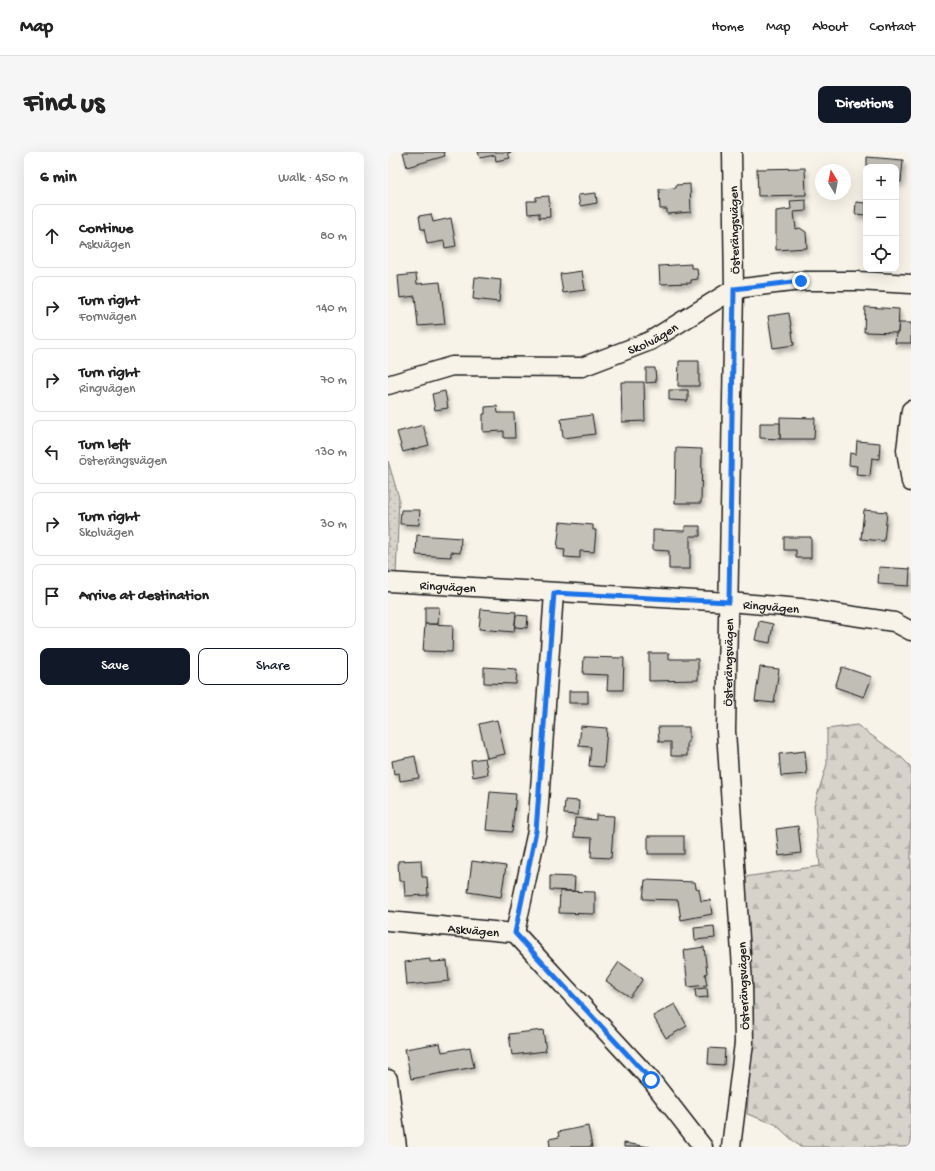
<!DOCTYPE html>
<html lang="en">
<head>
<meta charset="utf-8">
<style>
  body { margin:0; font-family:"Gochi Hand",sans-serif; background:#f6f6f6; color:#222 }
  .controls { position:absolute; right:12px; top:12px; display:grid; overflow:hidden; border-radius:8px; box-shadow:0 4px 16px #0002 }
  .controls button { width:36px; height:36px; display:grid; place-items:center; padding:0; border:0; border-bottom:1px solid #e0e0e0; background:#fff; color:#222; font:20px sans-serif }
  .compass { position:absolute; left:427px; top:12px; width:36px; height:36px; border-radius:50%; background:#fff; box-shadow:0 4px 16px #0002; rotate:350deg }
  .stop { position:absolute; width:12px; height:12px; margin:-9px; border:3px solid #1a73e8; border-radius:50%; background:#fff }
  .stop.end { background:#1a73e8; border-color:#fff; box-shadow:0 1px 4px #0008 }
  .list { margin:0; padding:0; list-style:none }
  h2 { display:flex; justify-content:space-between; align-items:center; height:52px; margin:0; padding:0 16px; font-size:17px }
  h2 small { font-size:13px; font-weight:400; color:#767676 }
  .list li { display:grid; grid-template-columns:26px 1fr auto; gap:12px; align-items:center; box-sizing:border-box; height:64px; margin:0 8px 8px; padding:0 8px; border:1px solid #e0e0e0; border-radius:8px }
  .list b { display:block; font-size:15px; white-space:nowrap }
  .list p { margin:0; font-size:13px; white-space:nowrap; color:#767676 }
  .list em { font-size:13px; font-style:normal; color:#767676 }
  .actions { display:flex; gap:8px; padding:12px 16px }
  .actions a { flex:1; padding:9px 0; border:1px solid #111827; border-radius:8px; text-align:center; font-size:14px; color:#111827 }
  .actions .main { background:#111827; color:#fff }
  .icon { flex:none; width:22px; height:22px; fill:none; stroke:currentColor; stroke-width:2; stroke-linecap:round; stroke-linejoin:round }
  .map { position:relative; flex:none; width:523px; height:995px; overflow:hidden; border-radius:8px }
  header { display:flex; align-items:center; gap:24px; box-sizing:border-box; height:56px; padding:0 20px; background:#fff; border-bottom:1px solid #e0e0e0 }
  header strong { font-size:19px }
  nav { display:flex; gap:22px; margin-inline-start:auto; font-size:14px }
  .intro { display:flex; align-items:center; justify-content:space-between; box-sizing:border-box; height:96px; padding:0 24px }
  h1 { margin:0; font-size:28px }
  .button { padding:10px 18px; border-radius:8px; background:#111827; color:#fff; font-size:14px; font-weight:700 }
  main { display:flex; gap:24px; padding:0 24px }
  aside { flex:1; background:#fff; border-radius:8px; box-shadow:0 4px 16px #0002 }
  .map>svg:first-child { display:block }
  .forest { fill:url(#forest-firs); stroke:#7a7874 }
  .park { fill:url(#park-dots); stroke:#7a7874 }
  .building { fill:#c0beb5; stroke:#1c1c1c; filter:url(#shadow) }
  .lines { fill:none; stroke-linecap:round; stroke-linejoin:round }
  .minor-casing { stroke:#1c1c1c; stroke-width:21 }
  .minor { stroke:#f7f3e8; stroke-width:18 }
  .route { stroke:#1a73e8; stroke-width:5 }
  .labels { text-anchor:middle; stroke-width:3; stroke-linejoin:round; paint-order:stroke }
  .street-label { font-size:13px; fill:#1c1c1c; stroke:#f7f3e8 }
</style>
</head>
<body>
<header>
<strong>Map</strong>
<nav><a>Home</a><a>Map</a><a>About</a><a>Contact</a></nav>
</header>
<div class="intro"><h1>Find us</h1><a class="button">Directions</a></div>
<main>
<aside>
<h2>6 min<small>Walk · 450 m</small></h2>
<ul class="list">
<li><svg class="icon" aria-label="ahead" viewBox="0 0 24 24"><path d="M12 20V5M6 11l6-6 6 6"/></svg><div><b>Continue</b><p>Askvägen</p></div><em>80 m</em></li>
<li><svg class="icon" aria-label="right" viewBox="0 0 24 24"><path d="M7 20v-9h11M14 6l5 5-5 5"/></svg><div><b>Turn right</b><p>Fornvägen</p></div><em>140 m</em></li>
<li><svg class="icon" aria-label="right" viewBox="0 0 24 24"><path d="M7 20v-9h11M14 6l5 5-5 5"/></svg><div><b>Turn right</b><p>Ringvägen</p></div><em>70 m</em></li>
<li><svg class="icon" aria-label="left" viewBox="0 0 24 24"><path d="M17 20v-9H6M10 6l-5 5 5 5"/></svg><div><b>Turn left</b><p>Österängsvägen</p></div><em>130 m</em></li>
<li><svg class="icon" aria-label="right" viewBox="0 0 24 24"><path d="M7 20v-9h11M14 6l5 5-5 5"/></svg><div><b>Turn right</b><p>Skolvägen</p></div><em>30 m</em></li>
<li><svg class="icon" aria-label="arrive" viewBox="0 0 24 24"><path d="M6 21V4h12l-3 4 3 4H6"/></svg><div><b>Arrive at destination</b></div></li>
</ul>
<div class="actions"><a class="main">Save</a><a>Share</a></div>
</aside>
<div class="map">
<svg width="523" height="995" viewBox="0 0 523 995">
  <defs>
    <pattern id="forest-firs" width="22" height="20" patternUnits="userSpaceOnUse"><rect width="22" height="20" fill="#d7d3cb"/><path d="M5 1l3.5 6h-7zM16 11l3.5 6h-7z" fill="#b8b5ae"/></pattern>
    <pattern id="park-dots" width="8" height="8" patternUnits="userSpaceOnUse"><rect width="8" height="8" fill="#d7d3cb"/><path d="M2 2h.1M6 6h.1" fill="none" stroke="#b8b5ae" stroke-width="1.8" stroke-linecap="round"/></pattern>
    <filter id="shadow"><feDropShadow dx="2.5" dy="4.5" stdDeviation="2" flood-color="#0004"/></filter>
  </defs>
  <rect width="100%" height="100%" fill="#f7f3e8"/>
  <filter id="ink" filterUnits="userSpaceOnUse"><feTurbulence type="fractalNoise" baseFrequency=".025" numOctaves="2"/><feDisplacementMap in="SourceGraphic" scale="8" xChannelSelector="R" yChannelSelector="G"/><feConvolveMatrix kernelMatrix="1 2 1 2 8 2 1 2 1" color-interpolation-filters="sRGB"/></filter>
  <g filter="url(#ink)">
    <polygon class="forest" points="469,573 512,604 523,615 523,995 412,995 387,972 359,962 364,883 362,801 356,725 432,714 426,654 439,612 439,577"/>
    <polygon class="park" points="0,309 11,346 8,425 0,424"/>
    <g class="building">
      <polygon points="15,0 56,0 57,4 19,15"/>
      <polygon points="90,0 124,0 120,1 122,6 108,9 107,3 92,6"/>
      <polygon points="479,5 515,8 513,30 508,30 508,15 479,15"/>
      <polygon points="417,16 418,43 370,44 369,17"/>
      <polygon points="302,32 303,60 279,62 279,57 272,57 271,37 288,36 288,33"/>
      <polygon points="208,41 209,51 192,54 190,43"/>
      <polygon points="161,44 162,65 151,66 151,61 140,62 139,49 148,49 148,45"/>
      <polygon points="418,48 418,59 406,60 408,77 412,76 418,80 419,96 388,98 388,59 403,57 402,49"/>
      <polygon points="468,50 478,51 478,63 467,62"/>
      <polygon points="43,62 45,70 63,66 68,94 57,96 56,89 39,92 36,77 33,77 31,64"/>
      <polygon points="303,112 303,116 309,116 310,127 303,128 303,131 272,132 271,114"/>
      <polygon points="194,119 197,138 175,141 172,122"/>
      <polygon points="28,122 29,132 52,130 57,172 30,174 27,144 12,146 10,124"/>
      <polygon points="87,125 113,128 111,150 85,147"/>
      <polygon points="477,155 511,157 510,181 476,180"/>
      <polygon points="401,161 406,193 385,196 380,164"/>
      <polygon points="511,171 523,171 523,191 507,191 508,181 510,181"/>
      <polygon points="291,209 311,209 311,234 290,234"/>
      <polygon points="258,216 267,216 268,230 258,231"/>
      <polygon points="233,230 256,230 257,269 234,270"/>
      <polygon points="281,238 300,238 300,249 281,248"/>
      <polygon points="57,239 60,256 47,258 44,242"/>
      <polygon points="109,254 110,261 126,261 127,286 116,286 116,279 95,280 95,262 97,262 97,255"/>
      <polygon points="204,263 207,282 175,286 173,267"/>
      <polygon points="392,265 427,266 426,287 392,287"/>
      <polygon points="372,271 392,271 392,287 372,286"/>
      <polygon points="35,273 41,293 15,300 9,280"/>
      <polygon points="469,289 492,291 491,307 484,306 482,324 468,323 469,314 461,313 462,301 468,302"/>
      <polygon points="288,296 314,297 313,351 287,351"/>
      <polygon points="13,358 32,358 31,373 12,372"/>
      <polygon points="476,358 499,360 496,389 473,387"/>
      <polygon points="172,370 205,373 205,378 208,378 206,400 192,399 192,406 176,405 177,398 169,397"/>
      <polygon points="297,374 312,374 312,384 302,384 302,417 281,417 281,399 265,398 265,378 297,379"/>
      <polygon points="29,383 73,386 72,401 63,400 63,405 28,403"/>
      <polygon points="396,385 423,385 423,406 408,406 408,398 396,398"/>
      <polygon points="491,415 522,417 521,434 490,432"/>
      <polygon points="37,455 51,455 50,472 37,472"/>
      <polygon points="93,457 128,460 126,480 91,477"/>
      <polygon points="128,463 140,464 139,476 127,475"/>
      <polygon points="371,469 385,472 382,491 367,488"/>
      <polygon points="37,472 65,473 64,500 35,499"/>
      <polygon points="261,501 281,501 281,507 310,507 310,528 261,529"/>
      <polygon points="196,505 236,506 235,538 219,538 220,523 195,522"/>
      <polygon points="96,515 129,517 128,532 96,531"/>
      <polygon points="372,515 391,517 386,551 367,549"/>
      <polygon points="454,515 484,525 476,545 447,535"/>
      <rect x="181" y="539" width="19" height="12"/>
      <polygon points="109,568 117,602 99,606 91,572"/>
      <polygon points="193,574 219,576 216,615 201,614 203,595 191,594"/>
      <polygon points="270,575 301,575 301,590 299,590 299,604 283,604 283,590 271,590"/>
      <polygon points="417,599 419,622 393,624 391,602"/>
      <polygon points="27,604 31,626 12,629 11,621 6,622 4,609"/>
      <polygon points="97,606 100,622 85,625 83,608"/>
      <polygon points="102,640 128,642 124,680 98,678"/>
      <polygon points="177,648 191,649 190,663 176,662"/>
      <polygon points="208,663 226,664 223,706 203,705 204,686 186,685 187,666 208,668"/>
      <polygon points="410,674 413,701 391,704 388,677"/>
      <rect x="260" y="684" width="36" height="18"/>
      <polygon points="33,708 34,725 39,725 40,743 17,744 16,729 11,729 10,709"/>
      <polygon points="84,709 118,714 113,745 80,740"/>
      <polygon points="162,724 187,725 186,739 162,738"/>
      <polygon points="257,728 307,730 308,736 311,737 313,749 322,748 324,762 293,768 290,748 255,747"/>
      <polygon points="172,739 207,740 207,762 171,761"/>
      <polygon points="326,774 327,786 307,788 306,776"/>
      <polygon points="316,795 319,821 317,822 319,833 300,835 296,798"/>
      <polygon points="42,807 42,810 59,809 61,829 19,833 17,810"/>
      <polygon points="231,810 255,827 242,845 218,829"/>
      <polygon points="319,836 320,845 308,846 307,837"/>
      <polygon points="287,852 299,874 278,886 265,864"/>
      <polygon points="155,878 158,899 124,903 121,882"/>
      <polygon points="52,891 54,900 82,895 86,915 23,927 17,897"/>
      <polygon points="321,896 337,897 336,913 320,912"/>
      <polygon points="200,974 204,995 162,995 161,987 171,985 170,980"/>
      <polygon points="236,991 262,995 236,995"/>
    </g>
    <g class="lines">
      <g class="minor-casing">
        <g id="minor">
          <path id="s1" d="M 0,233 L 64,214 L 194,215 L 262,189 L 346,137 L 413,129 L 469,129 L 523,132"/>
          <polyline points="523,258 518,298 523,330"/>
          <path id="s2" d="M 0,430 L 341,450 L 412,456 L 506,470 L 523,479"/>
          <path id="s3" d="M 0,769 L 127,781 L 263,928 L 315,995"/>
          <polyline points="127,781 149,679 166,441"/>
          <polyline points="0,927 9,995"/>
          <path id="s4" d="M 343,995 L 356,891 L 355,831 L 338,579 L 346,137 L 344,0"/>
        </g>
      </g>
      <use href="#minor" class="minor"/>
    </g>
  </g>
  <g class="lines" filter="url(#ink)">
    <polyline class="route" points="263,928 127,781 148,679 166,441 341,450 346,137 413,129"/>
  </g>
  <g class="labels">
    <g class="street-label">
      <text transform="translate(345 78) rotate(-91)" y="5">Österängsvägen</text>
      <text dy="5" stroke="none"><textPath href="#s1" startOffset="273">Skolvägen</textPath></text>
      <text dy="5" stroke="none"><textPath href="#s2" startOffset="60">Ringvägen</textPath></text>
      <text dy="5" stroke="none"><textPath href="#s2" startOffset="384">Ringvägen</textPath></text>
      <text dy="5" stroke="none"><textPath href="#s4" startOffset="486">Österängsvägen</textPath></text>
      <text dy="5" stroke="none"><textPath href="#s3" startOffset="86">Askvägen</textPath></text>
      <text transform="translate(354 834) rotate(-92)" y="5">Österängsvägen</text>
    </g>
  </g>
</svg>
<div class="controls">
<button>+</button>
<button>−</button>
<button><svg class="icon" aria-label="locate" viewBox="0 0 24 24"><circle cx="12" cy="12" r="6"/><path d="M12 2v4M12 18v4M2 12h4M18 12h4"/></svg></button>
</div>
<svg class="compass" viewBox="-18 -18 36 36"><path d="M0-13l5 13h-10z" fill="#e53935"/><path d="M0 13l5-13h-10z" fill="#767676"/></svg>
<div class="stop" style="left:263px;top:928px"></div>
<div class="stop end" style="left:413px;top:129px"></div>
</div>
</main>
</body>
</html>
